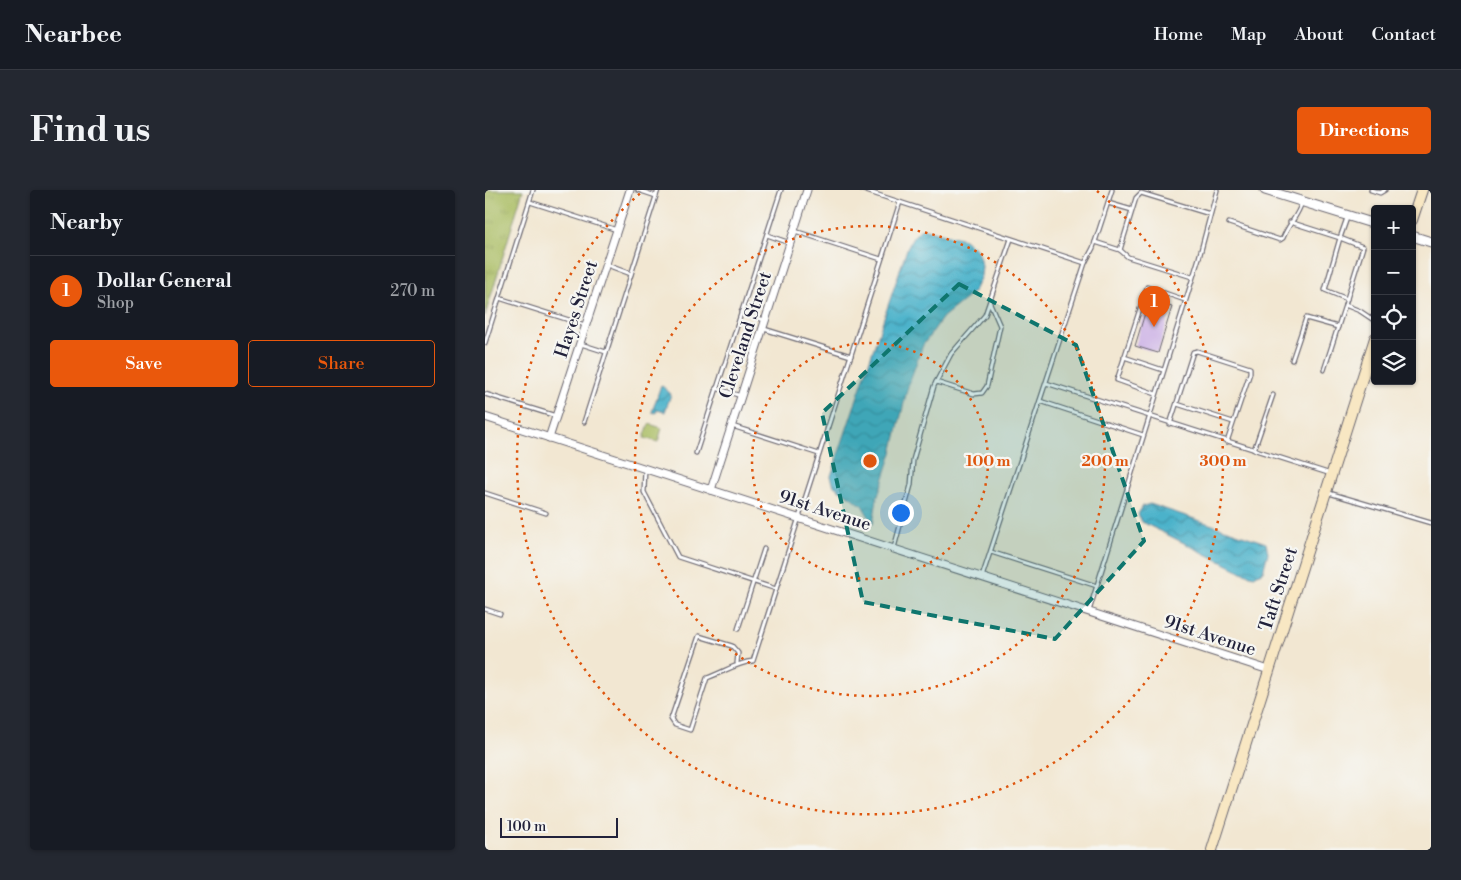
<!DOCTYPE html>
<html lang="en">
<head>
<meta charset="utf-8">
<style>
  body { margin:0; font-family:"Libre Bodoni",serif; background:#242831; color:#f1f3f6 }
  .controls { position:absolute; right:15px; top:15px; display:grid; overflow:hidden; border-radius:5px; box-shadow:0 1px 4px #0004 }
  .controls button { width:45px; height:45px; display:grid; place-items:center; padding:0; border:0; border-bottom:1px solid #363941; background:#171b24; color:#f1f3f6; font:25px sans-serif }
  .scale { position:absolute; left:15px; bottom:12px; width:118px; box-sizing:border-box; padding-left:5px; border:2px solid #22223b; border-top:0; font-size:14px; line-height:18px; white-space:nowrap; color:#22223b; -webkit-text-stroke:4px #f6f6f2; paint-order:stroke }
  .you { position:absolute; left:415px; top:322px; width:18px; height:18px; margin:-12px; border:4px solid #fff; border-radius:50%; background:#1a73e8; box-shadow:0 0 0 8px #1a73e833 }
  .badge { display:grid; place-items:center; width:32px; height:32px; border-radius:50%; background:#ea580c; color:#fff; font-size:16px; font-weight:700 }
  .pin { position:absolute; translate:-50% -41px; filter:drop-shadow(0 1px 2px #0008) }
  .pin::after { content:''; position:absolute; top:26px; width:18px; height:15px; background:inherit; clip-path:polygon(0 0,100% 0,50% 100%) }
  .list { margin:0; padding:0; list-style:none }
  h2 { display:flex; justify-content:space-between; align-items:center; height:65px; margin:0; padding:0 20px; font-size:21px }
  h2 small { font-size:16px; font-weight:400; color:#9ea1a6 }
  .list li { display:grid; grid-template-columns:32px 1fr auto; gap:15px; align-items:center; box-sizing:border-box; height:70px; padding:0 20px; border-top:1px solid #363941 }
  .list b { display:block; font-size:19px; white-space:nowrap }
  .list p { margin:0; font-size:16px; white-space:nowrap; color:#9ea1a6 }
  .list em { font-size:16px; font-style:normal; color:#9ea1a6 }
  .actions { display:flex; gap:10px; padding:15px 20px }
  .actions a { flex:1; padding:11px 0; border:1px solid #ea580c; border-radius:5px; text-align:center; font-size:18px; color:#ea580c }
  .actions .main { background:#ea580c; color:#fff }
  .icon { flex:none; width:28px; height:28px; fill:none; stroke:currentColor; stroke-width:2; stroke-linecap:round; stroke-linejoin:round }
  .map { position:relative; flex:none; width:946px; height:660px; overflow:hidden; border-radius:5px }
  header { display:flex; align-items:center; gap:30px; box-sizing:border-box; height:70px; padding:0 25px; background:#171b24; border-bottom:1px solid #363941 }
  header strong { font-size:24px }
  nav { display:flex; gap:28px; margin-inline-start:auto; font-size:18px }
  .intro { display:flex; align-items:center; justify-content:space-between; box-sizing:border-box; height:120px; padding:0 30px }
  h1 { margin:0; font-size:35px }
  .button { padding:12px 22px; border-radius:5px; background:#ea580c; color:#fff; font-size:18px; font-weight:700 }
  main { display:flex; gap:30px; padding:0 30px }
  aside { flex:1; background:#171b24; border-radius:5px; box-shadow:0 1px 4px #0004 }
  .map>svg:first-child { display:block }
  .grass { fill:url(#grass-tufts); stroke:#666f4e }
  .park { fill:#a9bc60; stroke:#666f4e }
  .water { fill:url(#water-waves); stroke:#366a82 }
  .building { fill:#caaee5 }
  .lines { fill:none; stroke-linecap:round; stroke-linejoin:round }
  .service-casing { stroke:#6b6770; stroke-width:5.5 }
  .minor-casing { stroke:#6b6770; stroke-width:9 }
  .tertiary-casing { stroke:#6b6770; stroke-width:11 }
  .secondary-casing { stroke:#6b6770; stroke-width:12 }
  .service { stroke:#fff; stroke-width:3 }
  .minor { stroke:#fff; stroke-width:7 }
  .tertiary { stroke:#fff; stroke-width:9 }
  .secondary { stroke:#f8e7c3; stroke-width:10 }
  .marked { fill:#0f766e; fill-opacity:0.2; stroke:#0f766e; stroke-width:4; stroke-dasharray:10 6; stroke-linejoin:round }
  .ring { fill:none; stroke:#de560e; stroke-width:2.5; stroke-dasharray:2.5 5 }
  .labels { text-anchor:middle; stroke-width:4.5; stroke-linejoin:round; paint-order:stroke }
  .street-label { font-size:18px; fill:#22223b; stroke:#f6f6f2 }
  .centre { fill:#de560e; stroke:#f6f6f2; stroke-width:2.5 }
  .ring-label { font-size:15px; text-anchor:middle; font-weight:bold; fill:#de560e; stroke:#f6f6f2; stroke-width:4.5; stroke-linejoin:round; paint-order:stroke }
</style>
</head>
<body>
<header>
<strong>Nearbee</strong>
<nav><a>Home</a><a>Map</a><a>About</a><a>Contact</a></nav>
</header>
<div class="intro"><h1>Find us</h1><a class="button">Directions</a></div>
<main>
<aside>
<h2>Nearby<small></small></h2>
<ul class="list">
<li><span class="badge">1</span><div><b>Dollar General</b><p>Shop</p></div><em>270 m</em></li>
</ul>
<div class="actions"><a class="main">Save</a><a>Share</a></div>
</aside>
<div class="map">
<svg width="946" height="660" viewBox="0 0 946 660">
  <defs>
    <pattern id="grass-tufts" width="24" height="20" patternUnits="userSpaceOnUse" patternTransform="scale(1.25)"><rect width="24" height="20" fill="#a9bc60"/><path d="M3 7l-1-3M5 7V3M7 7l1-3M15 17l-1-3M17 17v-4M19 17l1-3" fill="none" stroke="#91a154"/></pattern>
    <pattern id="water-waves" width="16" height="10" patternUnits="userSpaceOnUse" patternTransform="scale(1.25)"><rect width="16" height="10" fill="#4bb2ca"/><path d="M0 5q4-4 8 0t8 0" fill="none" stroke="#3e90a5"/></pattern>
  </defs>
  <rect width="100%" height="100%" fill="#f6f6f2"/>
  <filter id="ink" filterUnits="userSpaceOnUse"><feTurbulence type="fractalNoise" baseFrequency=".02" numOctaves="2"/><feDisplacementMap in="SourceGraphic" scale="10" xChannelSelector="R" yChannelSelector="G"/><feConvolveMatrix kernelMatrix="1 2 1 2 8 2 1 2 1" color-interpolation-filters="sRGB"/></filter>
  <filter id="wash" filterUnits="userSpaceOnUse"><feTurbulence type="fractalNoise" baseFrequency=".0096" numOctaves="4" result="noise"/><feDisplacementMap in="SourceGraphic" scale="20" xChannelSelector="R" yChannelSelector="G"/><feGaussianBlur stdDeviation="1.12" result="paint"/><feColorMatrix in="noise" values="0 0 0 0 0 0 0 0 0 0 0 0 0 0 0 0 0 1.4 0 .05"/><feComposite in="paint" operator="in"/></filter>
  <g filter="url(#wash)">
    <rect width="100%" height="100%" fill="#f2e7d2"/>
    <polygon class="grass" points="0,0 38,0 0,126"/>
    <polygon class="park" points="164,234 177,238 173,252 159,248"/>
    <g class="water">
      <polygon points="437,38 479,49 492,60 497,76 496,86 488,103 458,127 438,155 423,196 407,263 392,309 388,334 377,315 349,296 346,286 423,56 429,46"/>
      <polygon points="176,195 186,204 180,222 172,220 171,223 167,222"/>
      <polygon points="665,314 781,353 783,363 778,381 769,386 759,383 657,332 653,324 658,316"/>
    </g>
    <g id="blocks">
      <polygon class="building" points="664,110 687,117 673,163 650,156"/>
    </g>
  </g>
  <g filter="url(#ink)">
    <use href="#blocks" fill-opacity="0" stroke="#6b6770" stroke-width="1"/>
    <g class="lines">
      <g class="service-casing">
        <g id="service">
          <polyline points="153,0 171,6"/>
          <polyline points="378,0 600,73"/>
          <polyline points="886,0 895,3 900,0"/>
          <polyline points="45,12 132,40"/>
          <polyline points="623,13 647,20"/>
          <polyline points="805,32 855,48 840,100 862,109"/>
          <path d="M 744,33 L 795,50 L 798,48 C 803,35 813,26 817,12"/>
          <polyline points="310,41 396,69"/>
          <polyline points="282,45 305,53"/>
          <polyline points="610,52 635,60"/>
          <polyline points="122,75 146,84"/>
          <polyline points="707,87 643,67 635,60 651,8 656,3 725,24"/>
          <polyline points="14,108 100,135"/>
          <polyline points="860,115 878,57 855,48 862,28"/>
          <polyline points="256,122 279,130"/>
          <polyline points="279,139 366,166"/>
          <polyline points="0,153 48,0"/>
          <polyline points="96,154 121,162"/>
          <polyline points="639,167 678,180"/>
          <polyline points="807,170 821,128 853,137"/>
          <polyline points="839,180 860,115 875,121 890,131"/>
          <polyline points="451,192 489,204 497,203 502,196 515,136 505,113"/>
          <polyline points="561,193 846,284"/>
          <polyline points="231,198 256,206"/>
          <polyline points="0,204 71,226"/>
          <polyline points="671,204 632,190 662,97 700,110"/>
          <polyline points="555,211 658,245"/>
          <polyline points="692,214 748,232"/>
          <polyline points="99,232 173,0"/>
          <polyline points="685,234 708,162 712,161 765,178 765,183 742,252"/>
          <polyline points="247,236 334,264"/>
          <polyline points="769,260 788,205"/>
          <polyline points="211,263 296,0"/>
          <polyline points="160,279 159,302 193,367 291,399"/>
          <polyline points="0,303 61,323"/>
          <polyline points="844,303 946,333"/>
          <polyline points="409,358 426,295 428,270 449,196 466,164 500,125 526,49"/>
          <polyline points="506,362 612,396"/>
          <polyline points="497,387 600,73 608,58 627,0"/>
          <polyline points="0,419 15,424"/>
          <polyline points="604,421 714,68 732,0"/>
          <polyline points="253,439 279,359"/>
          <path d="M 252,473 L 253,463 L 247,456 L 214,446 L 186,529 L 190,535 L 205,540 L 222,488 C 239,482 251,473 268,471 L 415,12"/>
        </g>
      </g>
      <g class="minor-casing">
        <g id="minor">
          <polyline points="0,227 784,480"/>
          <polyline points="64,248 145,0"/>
          <polyline points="226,300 322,0"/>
        </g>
      </g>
      <g class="tertiary-casing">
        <g id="tertiary">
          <polyline points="780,0 890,34"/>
          <polyline points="927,46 946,52"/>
        </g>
      </g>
      <g class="secondary-casing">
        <g id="secondary">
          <polyline points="927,30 937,0"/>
          <polyline points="727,660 890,148"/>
        </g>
      </g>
      <use href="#service" class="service"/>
      <use href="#minor" class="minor"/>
      <use href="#tertiary" class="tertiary"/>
      <use href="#secondary" class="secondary"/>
    </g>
  </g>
  <path class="marked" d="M 474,94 L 591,155 L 659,351 L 570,449 L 378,412 L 337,223 Z"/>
  <g class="ring">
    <circle cx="385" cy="271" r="118"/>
    <circle cx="385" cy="271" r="235"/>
    <path d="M612 1A353 353 0 1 1 158 1"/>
  </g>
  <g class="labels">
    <g class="street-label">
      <text transform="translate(91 119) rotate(-72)" y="6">Hayes Street</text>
      <text transform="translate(260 145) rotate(-72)" y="6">Cleveland Street</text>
      <text transform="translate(340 320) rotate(18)" y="6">91st Avenue</text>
      <text transform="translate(793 399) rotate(-72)" y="6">Taft Street</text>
      <text transform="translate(725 445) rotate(18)" y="6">91st Avenue</text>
    </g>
  </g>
  <circle cx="385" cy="271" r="8" class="centre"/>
  <g class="ring-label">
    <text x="503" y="276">100 m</text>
    <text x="620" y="276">200 m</text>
    <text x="738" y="276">300 m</text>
  </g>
</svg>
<div class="controls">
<button>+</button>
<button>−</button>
<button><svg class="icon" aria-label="locate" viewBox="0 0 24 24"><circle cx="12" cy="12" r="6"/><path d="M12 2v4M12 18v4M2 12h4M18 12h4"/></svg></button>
<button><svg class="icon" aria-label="layers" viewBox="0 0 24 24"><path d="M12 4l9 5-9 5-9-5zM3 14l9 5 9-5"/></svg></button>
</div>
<div class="scale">100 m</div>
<div class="you"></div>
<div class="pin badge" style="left:669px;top:137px">1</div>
</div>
</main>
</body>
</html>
